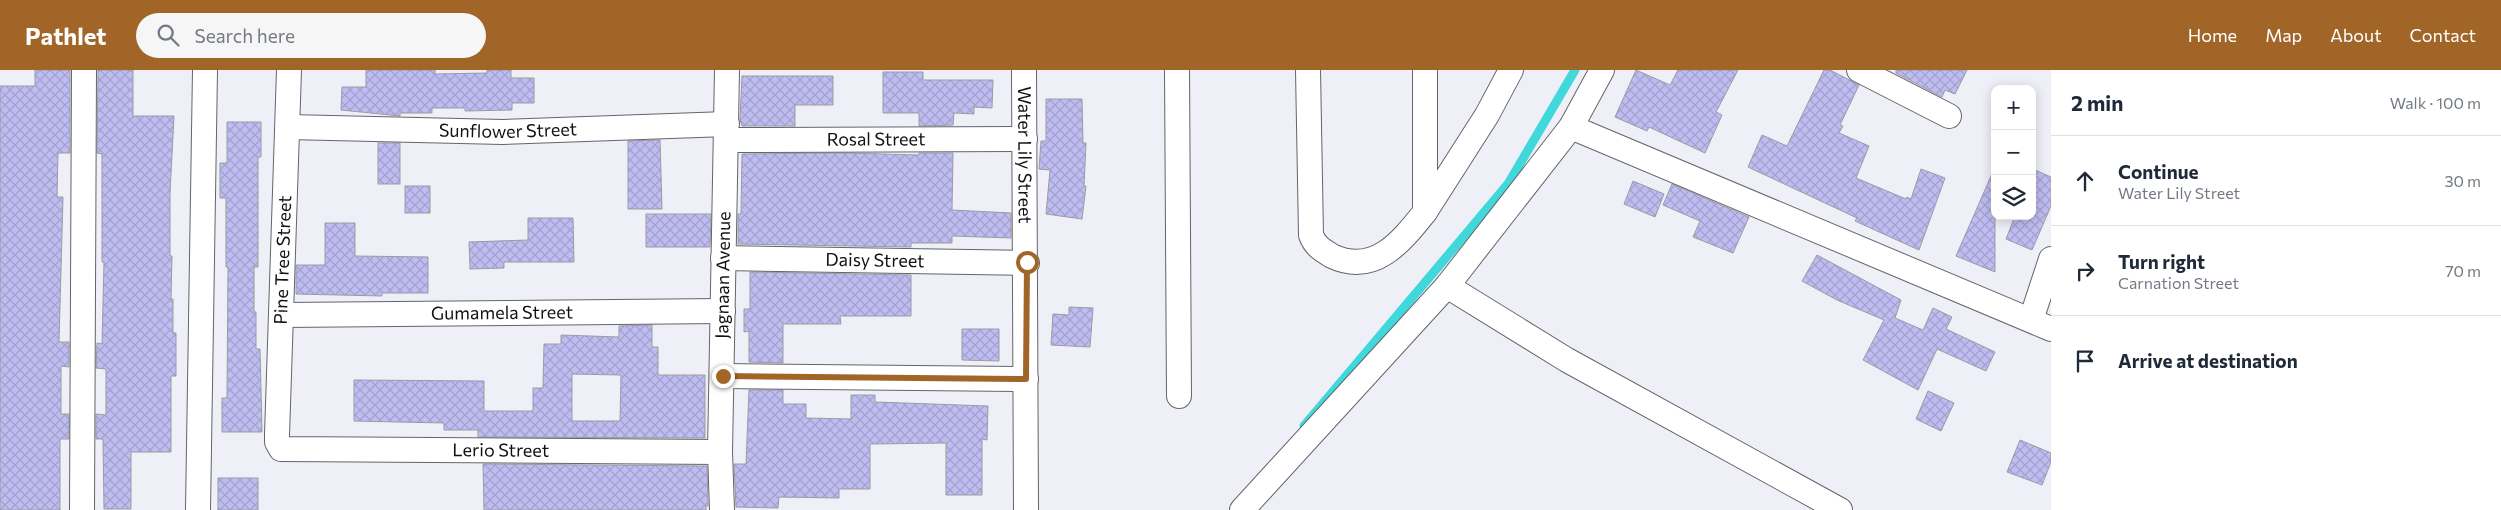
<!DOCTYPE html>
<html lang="en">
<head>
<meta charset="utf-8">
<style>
  body { margin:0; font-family:Commissioner,sans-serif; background:#f6f6f7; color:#1f2937 }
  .controls { position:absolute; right:15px; top:15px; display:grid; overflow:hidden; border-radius:10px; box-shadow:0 2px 12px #0003 }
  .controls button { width:45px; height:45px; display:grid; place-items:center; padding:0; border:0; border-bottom:1px solid #e0e1e3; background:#fff; color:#1f2937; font:25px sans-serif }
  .stop { position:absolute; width:15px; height:15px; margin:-11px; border:4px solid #a16627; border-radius:50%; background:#fff }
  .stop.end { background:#a16627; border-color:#fff; box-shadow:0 1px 5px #0008 }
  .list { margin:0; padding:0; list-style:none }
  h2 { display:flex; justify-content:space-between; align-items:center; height:65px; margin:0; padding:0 20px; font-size:21px }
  h2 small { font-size:16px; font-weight:400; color:#747a83 }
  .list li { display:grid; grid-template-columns:32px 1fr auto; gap:15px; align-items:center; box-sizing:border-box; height:90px; padding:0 20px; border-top:1px solid #e0e1e3 }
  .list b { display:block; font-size:19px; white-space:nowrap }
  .list p { margin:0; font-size:16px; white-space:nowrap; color:#747a83 }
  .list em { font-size:16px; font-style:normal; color:#747a83 }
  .icon { flex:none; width:28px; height:28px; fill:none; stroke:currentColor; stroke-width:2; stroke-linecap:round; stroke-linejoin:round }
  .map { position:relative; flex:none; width:2051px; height:440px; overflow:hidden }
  header { display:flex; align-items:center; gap:30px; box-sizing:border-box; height:70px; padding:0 25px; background:#a16627; color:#fff }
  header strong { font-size:24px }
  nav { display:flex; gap:28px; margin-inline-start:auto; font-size:18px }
  .search { width:350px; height:45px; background:#f6f6f7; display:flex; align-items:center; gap:12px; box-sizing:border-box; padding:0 18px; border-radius:28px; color:#747a83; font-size:19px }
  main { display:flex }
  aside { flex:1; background:#fff }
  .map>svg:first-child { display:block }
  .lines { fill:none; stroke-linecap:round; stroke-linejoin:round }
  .stream { stroke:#41d8db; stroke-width:9 }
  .building { fill:url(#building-cross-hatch); stroke:#9b9ba3; fill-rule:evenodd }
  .minor-casing { stroke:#64646c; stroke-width:26 }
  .minor { stroke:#fff; stroke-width:24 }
  .route { stroke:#a16627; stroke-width:6 }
  .labels { text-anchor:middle; stroke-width:4; stroke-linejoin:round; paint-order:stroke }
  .street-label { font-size:18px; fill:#111114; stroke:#fdfdff }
</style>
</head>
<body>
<header>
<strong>Pathlet</strong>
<div class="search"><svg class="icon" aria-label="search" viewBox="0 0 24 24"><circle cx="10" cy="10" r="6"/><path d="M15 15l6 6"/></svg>Search here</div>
<nav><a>Home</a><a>Map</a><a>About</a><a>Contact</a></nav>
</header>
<main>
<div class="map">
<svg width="2051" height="440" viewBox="0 0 2051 440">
  <defs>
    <pattern id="building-cross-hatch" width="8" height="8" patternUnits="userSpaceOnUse" patternTransform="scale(1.25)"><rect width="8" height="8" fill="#bfbcf1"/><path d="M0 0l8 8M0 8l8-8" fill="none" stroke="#a3a1ce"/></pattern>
  </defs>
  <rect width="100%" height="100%" fill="#efeff8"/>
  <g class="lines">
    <polyline class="stream" points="1304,356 1508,114 1575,0"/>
  </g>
  <g class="building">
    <polygon points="35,0 70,0 70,83 58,83 57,127 63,127 59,272 69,272 69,297 61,296 61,344 69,344 69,369 60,369 60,440 0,440 0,16 35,16"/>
    <polygon points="98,0 133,0 133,46 174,46 170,123 170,186 172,186 171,229 173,229 173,263 176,263 176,306 171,306 171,382 131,382 131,439 104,439 103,369 96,369 96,344 106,345 106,299 96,298 97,273 102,274 104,192 102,192 102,84 97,83"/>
    <polygon points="366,0 435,0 435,4 487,3 487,0 511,0 511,8 534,8 534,33 512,33 512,40 465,41 465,38 432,38 432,43 400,43 400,46 341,40 342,17 366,17"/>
    <polygon points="1636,0 1670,15 1678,0 1738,0 1716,42 1722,45 1705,83 1649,57 1647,61 1615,47"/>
    <polygon points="1824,0 1830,0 1859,15 1840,55 1843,56 1839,63 1869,76 1856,108 1906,129 1907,127 1911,129 1921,99 1945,108 1919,180 1855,151 1857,148 1748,97 1762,65 1787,76"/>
    <polygon points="1896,0 1967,0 1955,24 1945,20 1942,27 1896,3"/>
    <polygon points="883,2 923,2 923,10 993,10 992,38 974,37 974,44 954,43 953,55 919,56 919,43 883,43"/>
    <polygon points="742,6 833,6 833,35 795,35 795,56 742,56 740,50"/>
    <polygon points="1046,29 1082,29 1083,73 1086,73 1084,116 1086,116 1082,149 1046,144 1050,100 1039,99 1041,71 1046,71"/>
    <polygon points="227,52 261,52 261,87 258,87 258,197 254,197 254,242 256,242 256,279 260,279 262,362 222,362 222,328 227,328 228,197 226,197 226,128 220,128 220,93 227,93"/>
    <polygon points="660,70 662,139 628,139 628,71"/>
    <rect x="378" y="73" width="22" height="41"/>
    <polygon points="846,83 919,85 919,83 953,83 952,140 1011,143 1011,168 952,166 952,173 911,173 911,177 738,174 738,144 741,144 742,84"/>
    <polygon points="1995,97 1995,202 1956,186"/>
    <polygon points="2035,100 2051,107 2051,136 2032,180 2006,169 2015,146 2032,146 2032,107"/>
    <polygon points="1633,111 1664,124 1655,147 1624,134"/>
    <polygon points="1672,114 1749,147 1733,183 1693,167 1700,151 1663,135"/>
    <rect x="405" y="116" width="25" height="27"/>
    <polygon points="646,144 711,144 710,177 646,177"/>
    <polygon points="528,148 573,148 574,192 504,192 504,198 470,199 469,172 528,170"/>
    <polygon points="325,153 355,153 355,186 428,187 428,223 382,223 382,226 296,224 296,195 325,195"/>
    <polygon points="1817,185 1901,230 1895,248 1923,260 1933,238 1952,247 1946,259 1995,282 1986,301 1937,279 1918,320 1863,290 1884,250 1837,230 1802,211"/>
    <polygon points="750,202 911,205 911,246 840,246 841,254 783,254 783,293 749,292 749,261 744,262 744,239 750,239"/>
    <polygon points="1069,237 1093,238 1090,277 1051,275 1053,244 1069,245"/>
    <path d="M 652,255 L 652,277 L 658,277 L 658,305 L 705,305 L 705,368 L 478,367 L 478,360 L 444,360 L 444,353 L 354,351 L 354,310 L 484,311 L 484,341 L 533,341 L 533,318 L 543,318 L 544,274 L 561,274 L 561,265 L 619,267 L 619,256 ZM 572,304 L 621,305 L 620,351 L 572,351 Z"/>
    <polygon points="962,259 999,259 999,291 962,290"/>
    <polygon points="749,320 783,320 783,334 806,334 806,348 851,349 851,325 875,325 875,332 988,336 987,370 982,369 982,425 946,425 946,373 870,374 870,419 839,419 839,428 779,427 778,438 736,437 734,394 746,394"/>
    <polygon points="1928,321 1954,333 1941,361 1916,349"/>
    <polygon points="2020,370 2051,383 2051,392 2042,415 2007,402"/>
    <polygon points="483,394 707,396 708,436 706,436 706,440 484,440"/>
    <rect x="218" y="408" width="40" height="32"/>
  </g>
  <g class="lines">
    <g class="minor-casing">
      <g id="minor">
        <path id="s1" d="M 289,0 L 277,365 L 277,372 L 281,379 L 720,382"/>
        <path id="s2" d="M 1024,0 L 1026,440"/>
        <polyline points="1177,0 1179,326"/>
        <path d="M 1308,0 L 1311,165 C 1315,176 1322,180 1332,186 C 1374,206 1401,172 1425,142 L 1425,0"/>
        <polyline points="1859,0 1949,46"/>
        <path id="s3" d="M 288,57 L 503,62 L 727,54"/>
        <polyline points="1571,57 2051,259"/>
        <path id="s4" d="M 727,70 L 1025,69"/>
        <polyline points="1425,142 1487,45 1511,0"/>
        <path id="s5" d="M 723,188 L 1027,193"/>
        <polyline points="1447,216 1567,290 1840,440"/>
        <path id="s6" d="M 282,245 L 723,241"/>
        <polyline points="2031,250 2051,189"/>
        <polyline points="723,306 1026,309"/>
        <polyline points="82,440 84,0"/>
        <polyline points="198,440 205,0"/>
        <path id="s7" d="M 722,440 L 720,382 L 727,0"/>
        <polyline points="1242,440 1447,216 1571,57 1602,0"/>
      </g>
    </g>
    <use href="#minor" class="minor"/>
  </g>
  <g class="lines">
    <polyline class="route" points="723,306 1026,309 1027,192"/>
  </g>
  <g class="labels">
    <g class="street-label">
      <text dy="6" stroke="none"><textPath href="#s3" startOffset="220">Sunflower Street</textPath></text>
      <text dy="6" stroke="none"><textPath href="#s4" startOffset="149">Rosal Street</textPath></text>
      <text dy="6" stroke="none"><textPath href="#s2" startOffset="85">Water Lily Street</textPath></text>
      <text transform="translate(283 190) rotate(-88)" y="6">Pine Tree Street</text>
      <text dy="6" stroke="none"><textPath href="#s5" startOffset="152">Daisy Street</textPath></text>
      <text dy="6" stroke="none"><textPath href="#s7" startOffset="235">Jagnaan Avenue</textPath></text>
      <text dy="6" stroke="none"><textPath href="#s6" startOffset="220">Gumamela Street</textPath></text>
      <text dy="6" stroke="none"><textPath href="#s1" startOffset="600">Lerio Street</textPath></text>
    </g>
  </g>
</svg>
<div class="controls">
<button>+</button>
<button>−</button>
<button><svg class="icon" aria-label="layers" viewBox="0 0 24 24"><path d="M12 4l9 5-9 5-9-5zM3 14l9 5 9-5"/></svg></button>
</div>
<div class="stop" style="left:1027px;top:192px"></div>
<div class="stop end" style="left:723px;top:306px"></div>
</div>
<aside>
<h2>2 min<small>Walk · 100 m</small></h2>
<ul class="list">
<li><svg class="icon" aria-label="ahead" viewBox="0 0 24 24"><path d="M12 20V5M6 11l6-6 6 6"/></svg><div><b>Continue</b><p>Water Lily Street</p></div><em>30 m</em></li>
<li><svg class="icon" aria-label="right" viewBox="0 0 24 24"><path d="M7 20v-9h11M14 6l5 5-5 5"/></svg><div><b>Turn right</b><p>Carnation Street</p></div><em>70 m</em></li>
<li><svg class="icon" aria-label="arrive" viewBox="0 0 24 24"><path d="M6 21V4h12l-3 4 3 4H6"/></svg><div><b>Arrive at destination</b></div></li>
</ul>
</aside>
</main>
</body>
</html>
